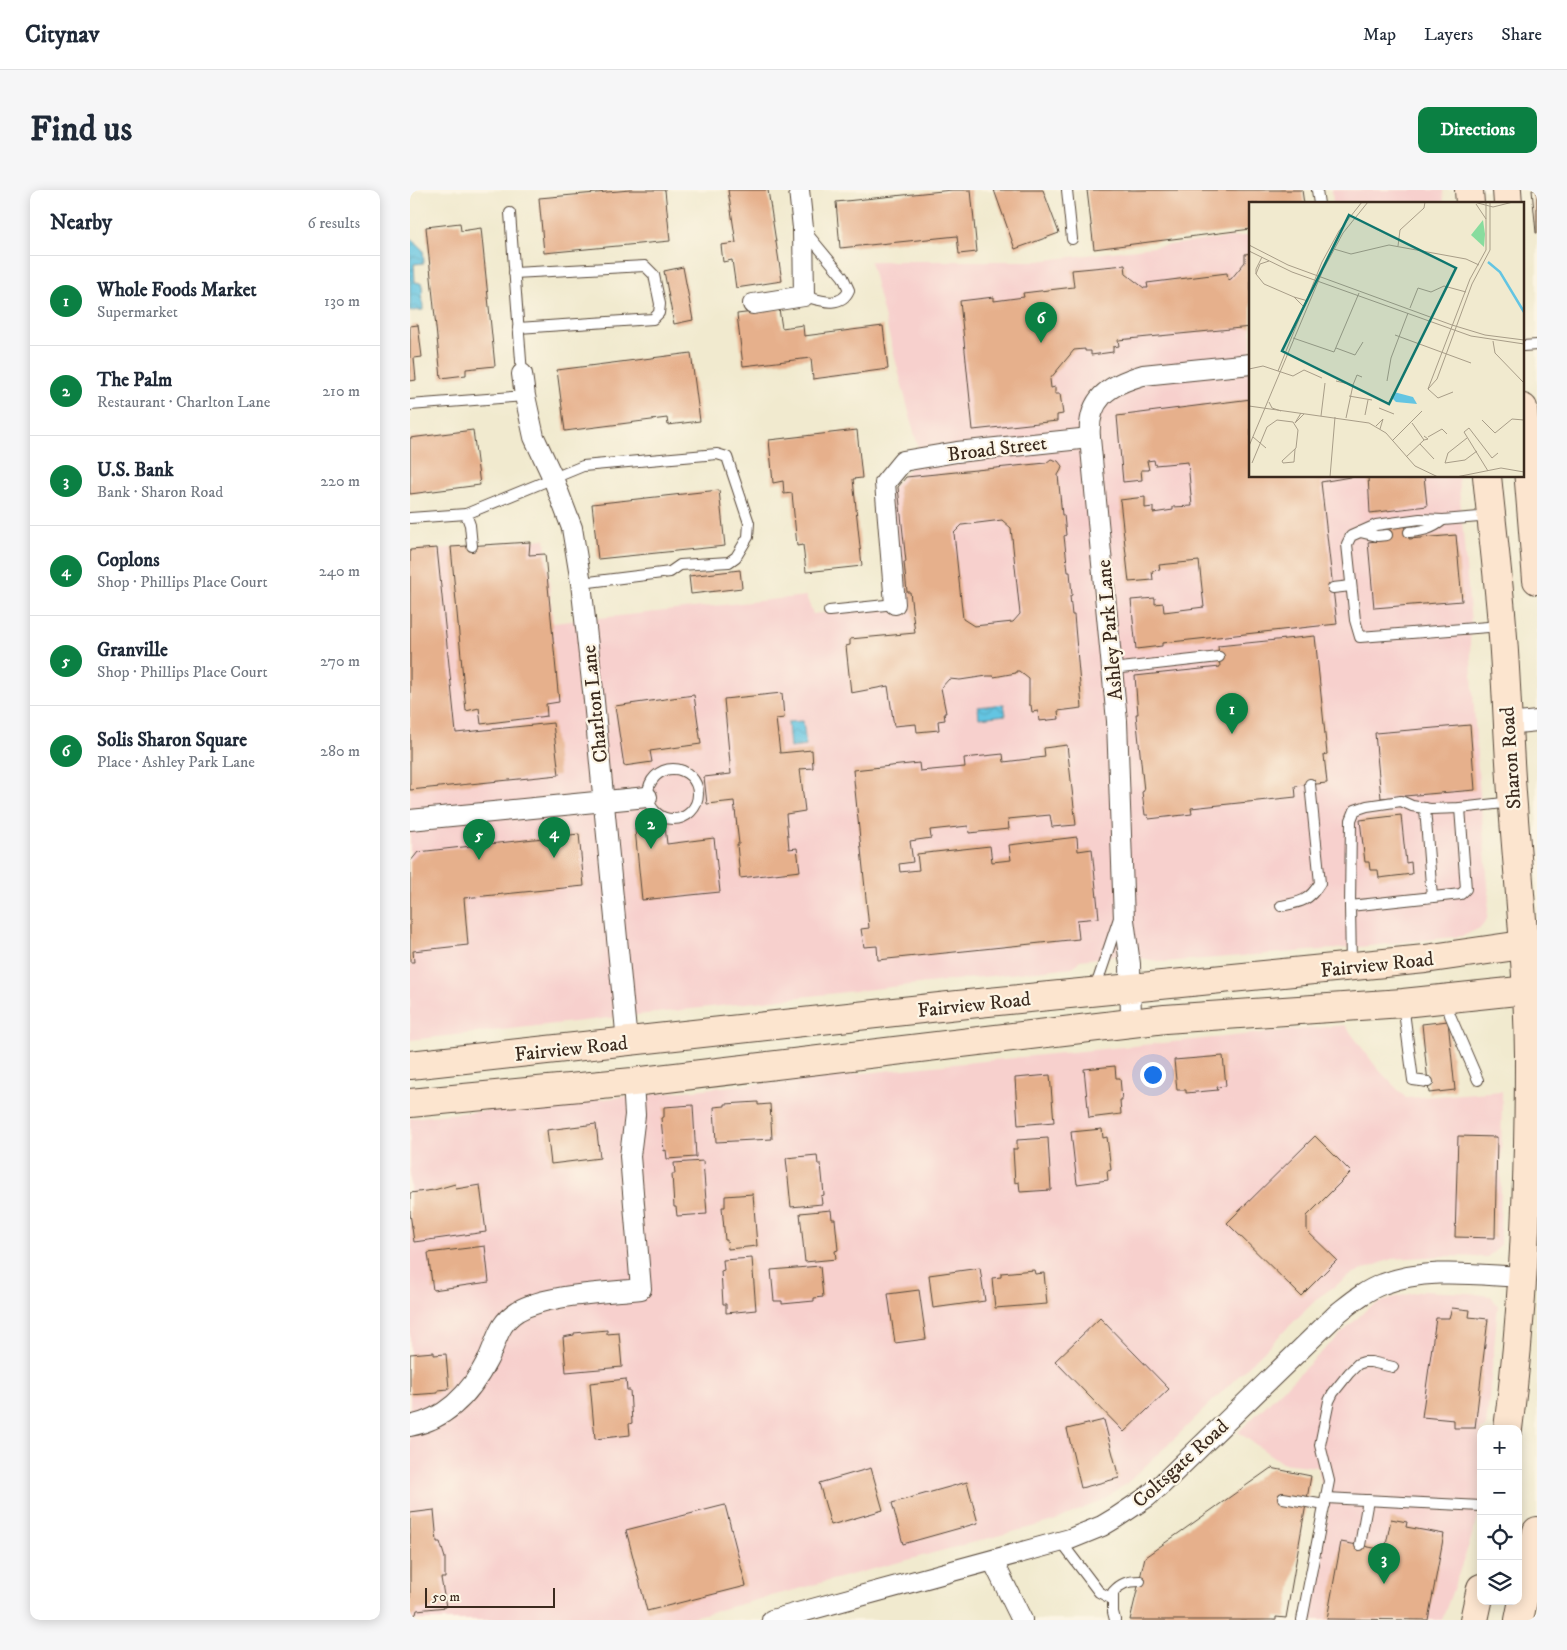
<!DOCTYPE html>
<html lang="en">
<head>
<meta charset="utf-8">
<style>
  body { margin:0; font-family:"IM FELL DW Pica",serif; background:#f6f6f7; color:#1f2937 }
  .controls { position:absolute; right:15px; bottom:15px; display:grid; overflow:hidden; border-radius:10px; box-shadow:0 2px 12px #0003 }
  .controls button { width:45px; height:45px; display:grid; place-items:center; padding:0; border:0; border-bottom:1px solid #e0e1e3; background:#fff; color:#1f2937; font:25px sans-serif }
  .scale { position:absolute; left:15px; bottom:12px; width:130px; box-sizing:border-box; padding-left:5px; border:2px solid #3b2a1e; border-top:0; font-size:14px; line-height:18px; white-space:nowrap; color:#3b2a1e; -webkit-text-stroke:4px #fcf5e5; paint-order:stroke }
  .you { position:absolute; left:742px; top:884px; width:18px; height:18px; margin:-12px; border:4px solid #fff; border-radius:50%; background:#1a73e8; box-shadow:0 0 0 8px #1a73e833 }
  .badge { display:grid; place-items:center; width:32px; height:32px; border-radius:50%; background:#0b8043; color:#fff; font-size:16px; font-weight:700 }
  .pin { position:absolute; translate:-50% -41px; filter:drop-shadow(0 1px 2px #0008) }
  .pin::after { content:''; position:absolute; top:26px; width:18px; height:15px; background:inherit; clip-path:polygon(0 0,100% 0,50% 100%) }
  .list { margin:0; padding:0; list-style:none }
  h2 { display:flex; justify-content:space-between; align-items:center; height:65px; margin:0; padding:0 20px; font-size:21px }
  h2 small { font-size:16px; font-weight:400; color:#747a83 }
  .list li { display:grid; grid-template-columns:32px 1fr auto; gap:15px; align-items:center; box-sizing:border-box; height:90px; padding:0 20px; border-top:1px solid #e0e1e3 }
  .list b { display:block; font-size:19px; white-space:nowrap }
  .list p { margin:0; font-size:16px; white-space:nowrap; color:#747a83 }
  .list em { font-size:16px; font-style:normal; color:#747a83 }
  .icon { flex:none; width:28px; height:28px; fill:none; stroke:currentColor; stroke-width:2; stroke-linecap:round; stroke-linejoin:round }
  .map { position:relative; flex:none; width:1127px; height:1430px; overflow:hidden; border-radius:10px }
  header { display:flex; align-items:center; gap:30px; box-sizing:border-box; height:70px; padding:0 25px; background:#fff; border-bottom:1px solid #e0e1e3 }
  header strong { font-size:24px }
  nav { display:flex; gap:28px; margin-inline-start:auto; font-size:18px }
  .intro { display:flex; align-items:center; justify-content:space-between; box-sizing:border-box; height:120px; padding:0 30px }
  h1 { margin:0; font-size:35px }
  .button { padding:12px 22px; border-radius:10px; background:#0b8043; color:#fff; font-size:18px; font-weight:700 }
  main { display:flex; gap:30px; padding:0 30px }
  aside { flex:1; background:#fff; border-radius:10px; box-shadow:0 2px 12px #0003 }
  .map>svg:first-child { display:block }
  .built { fill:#f7d0cd }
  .water { fill:url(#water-waves); stroke:#507880 }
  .building { fill:#e6b08c; fill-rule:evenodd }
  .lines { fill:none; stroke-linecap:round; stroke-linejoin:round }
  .service-casing { stroke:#564739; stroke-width:12 }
  .minor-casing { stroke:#564739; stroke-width:22 }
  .secondary-casing { stroke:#564739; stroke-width:30 }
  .service { stroke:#fff; stroke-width:10 }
  .minor { stroke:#fff; stroke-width:20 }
  .secondary { stroke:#fce5cf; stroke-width:28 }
  .labels { text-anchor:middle; stroke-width:4.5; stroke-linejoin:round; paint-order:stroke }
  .street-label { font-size:20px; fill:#3b2a1e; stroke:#fcf5e5 }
  .inset-river { fill:none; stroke:#64c5e2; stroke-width:2.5 }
  .inset-road { fill:none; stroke:#a89d88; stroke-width:1 }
  .view { fill:#0f766e; fill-opacity:0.15; stroke:#0f766e; stroke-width:2.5 }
  .inset-edge { fill:none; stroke:#3b2a1e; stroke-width:2.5 }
</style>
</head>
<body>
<header>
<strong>Citynav</strong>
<nav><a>Map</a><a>Layers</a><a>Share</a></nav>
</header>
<div class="intro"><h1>Find us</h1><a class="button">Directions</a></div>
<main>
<aside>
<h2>Nearby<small>6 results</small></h2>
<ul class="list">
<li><span class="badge">1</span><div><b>Whole Foods Market</b><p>Supermarket</p></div><em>130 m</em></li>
<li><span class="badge">2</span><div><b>The Palm</b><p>Restaurant · Charlton Lane</p></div><em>210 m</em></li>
<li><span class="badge">3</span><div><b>U.S. Bank</b><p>Bank · Sharon Road</p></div><em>220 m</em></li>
<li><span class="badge">4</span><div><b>Coplons</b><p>Shop · Phillips Place Court</p></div><em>240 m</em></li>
<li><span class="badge">5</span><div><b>Granville</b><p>Shop · Phillips Place Court</p></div><em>270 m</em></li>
<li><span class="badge">6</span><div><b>Solis Sharon Square</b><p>Place · Ashley Park Lane</p></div><em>280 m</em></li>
</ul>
</aside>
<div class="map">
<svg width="1127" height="1430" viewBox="0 0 1127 1430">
  <defs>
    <pattern id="water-waves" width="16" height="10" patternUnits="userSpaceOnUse" patternTransform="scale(1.25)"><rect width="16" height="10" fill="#64c5e2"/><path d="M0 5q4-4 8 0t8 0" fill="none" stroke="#58a9c1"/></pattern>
  </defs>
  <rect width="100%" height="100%" fill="#fcf5e5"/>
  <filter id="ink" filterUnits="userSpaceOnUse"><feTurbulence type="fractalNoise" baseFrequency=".02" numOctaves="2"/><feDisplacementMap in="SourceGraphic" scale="10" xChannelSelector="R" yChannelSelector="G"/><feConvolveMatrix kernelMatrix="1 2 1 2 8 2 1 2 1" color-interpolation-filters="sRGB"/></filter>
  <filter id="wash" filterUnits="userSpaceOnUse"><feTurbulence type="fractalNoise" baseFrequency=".0096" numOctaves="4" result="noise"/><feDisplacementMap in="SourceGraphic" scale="20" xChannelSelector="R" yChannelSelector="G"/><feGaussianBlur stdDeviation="1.12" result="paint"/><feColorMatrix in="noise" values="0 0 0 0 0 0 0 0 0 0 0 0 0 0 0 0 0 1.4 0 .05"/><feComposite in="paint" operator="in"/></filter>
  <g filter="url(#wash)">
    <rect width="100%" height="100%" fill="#f1eacf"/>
    <g class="built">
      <polygon points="922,0 1033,0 1034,14 923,14"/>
      <polygon points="841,45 841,286 1048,286 1061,433 1060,453 1068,582 1079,707 1077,729 1070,738 1053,746 949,757 754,772 713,765 670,770 663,777 0,850 0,362 135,349 143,433 396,406 403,424 484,416 474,309 510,265 460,71 628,71"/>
      <polygon points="935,835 967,878 996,908 1092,901 1090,1055 1084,1062 1077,1067 1035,1066 982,1069 944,1083 909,1107 767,1246 716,1294 691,1311 644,1331 271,1430 0,1430 0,928"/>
      <polygon points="1012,1101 1058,1103 1081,1106 1088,1116 1076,1239 1071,1239 1071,1295 1067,1332 1032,1430 899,1430 919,1320 907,1277 872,1273 828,1242 958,1118 981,1108"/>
    </g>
    <g class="water">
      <polygon points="0,48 13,60 14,73 4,74 5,92 12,93 13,120 0,121"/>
      <polygon points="594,514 596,525 569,528 568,517"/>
      <polygon points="393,531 396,556 380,558 378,532"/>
    </g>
    <g id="blocks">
      <g class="building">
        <polygon points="220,0 255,0 260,51 134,63 129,8"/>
        <polygon points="318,0 358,0 372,91 326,98 322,70 313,72 311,55 326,53"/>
        <polygon points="542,0 561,0 567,62 549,64 547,46 430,58 426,12"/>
        <polygon points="584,0 633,0 649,43 605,59"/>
        <polygon points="677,0 892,0 894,14 841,14 841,39 684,59"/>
        <polygon points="1122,0 1127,0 1127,43 1126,43"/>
        <polygon points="50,33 51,41 71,38 85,176 56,179 56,185 31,188 16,37"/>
        <polygon points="841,63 841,137 708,150 709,156 703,157 703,162 681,165 681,161 675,161 675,159 664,160 640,189 641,198 645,197 645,204 650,204 653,224 647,225 647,231 563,240 550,111 584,107 584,111 614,107 613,103 664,97 662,80 715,75 716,84 734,98 738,98 737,93 817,83 818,90 821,89 835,72 835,64"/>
        <polygon points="273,77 283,130 264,134 254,81"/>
        <polygon points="369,119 372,138 393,135 394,146 473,136 478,179 403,189 401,168 333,176 327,124"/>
        <polygon points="8,135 12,167 4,168 6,190 0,191 0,136"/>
        <polygon points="281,163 290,231 258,235 257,228 155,241 147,180"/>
        <polygon points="841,209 841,286 946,286 911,292 927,434 752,453 752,456 726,459 721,410 745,408 745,414 753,413 754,422 794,417 789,371 749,375 750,380 742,381 743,390 719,392 710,310 735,307 735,318 743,317 743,323 763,320 763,317 782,316 778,272 745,275 744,270 737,271 739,280 731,280 732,290 713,292 707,226"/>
        <polygon points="63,240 70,295 0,304 0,248"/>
        <polygon points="447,240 452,288 443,289 452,376 396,382 393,355 387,356 382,303 374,304 373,291 363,293 359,250"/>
        <path d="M 641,269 L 648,271 L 652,276 L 651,280 L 648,285 L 652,325 L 654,325 L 656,345 L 654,346 L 658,382 L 660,382 L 662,405 L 660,406 L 662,425 L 664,425 L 672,518 L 648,521 L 649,529 L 629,531 L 628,521 L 622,522 L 621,515 L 619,515 L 619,489 L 609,481 L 606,481 L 606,483 L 584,487 L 584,486 L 577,486 L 550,490 L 539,489 L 531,498 L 536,523 L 534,523 L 535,530 L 528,531 L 529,540 L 507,542 L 506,534 L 484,536 L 478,496 L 441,503 L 436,456 L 440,455 L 440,449 L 505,443 L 500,402 L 497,402 L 494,372 L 496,372 L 488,297 L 496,287 L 636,273 ZM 592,330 L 601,338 L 610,424 L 603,432 L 564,436 L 553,429 L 544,343 L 552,335 Z"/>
        <polygon points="958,286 1014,286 1017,316 960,323"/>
        <polygon points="309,300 315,356 188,369 182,314"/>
        <polygon points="998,336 999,349 1046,345 1052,411 964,418 958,352 977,350 976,337"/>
        <polygon points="120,352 119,365 135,364 149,512 136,514 137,526 71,534 69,518 56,521 41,357"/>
        <polygon points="27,358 46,543 143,533 149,585 0,600 0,360"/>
        <polygon points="330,380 332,398 281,404 279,386"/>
        <polygon points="905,446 917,564 914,565 917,593 885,596 886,607 781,618 782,624 739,629 738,625 735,625 732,602 734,601 726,524 728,524 725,486 810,477 808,456"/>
        <polygon points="372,503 374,528 366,529 370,563 402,560 403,578 390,579 395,621 376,624 379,659 387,658 390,681 330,688 327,654 329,654 324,611 297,614 294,587 321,584 314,509"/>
        <polygon points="284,505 291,554 240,561 242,572 214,576 205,516"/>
        <polygon points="1060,535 1065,600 971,608 965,543"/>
        <polygon points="657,555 666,635 642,637 640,625 598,629 599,639 559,643 558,636 520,640 521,648 500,651 503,672 489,674 490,682 509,680 507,664 580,656 582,672 601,670 599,655 667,647 668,661 682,659 689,728 667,730 669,749 468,770 467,756 454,757 451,739 459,738 443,580 509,573 510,581 555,577 554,568 593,564 594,572 635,567 634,558"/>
        <polygon points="991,625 996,673 1001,672 1002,684 969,688 968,680 960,680 959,672 955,672 950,630"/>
        <polygon points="255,636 257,654 304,648 310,702 232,710 225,639"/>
        <polygon points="169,644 174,696 54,708 58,755 3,761 4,772 0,772 0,672 8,662"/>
        <polygon points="1038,831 1045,900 1019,903 1012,834"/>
        <polygon points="813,866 816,896 807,897 808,900 776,903 776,900 767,900 764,870"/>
        <polygon points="705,876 706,888 710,888 712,910 710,910 711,924 679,928 674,879"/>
        <polygon points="640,885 644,932 608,935 605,888"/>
        <polygon points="348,912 348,915 360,914 362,949 306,952 304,917 315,916 315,914"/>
        <polygon points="283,915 286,967 257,969 256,960 254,961 251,928 254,927 254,917"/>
        <polygon points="186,934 190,968 141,974 137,940"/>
        <polygon points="692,939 693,948 697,947 701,980 697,981 698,990 667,994 661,942"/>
        <polygon points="905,946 941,982 897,1026 897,1041 927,1070 891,1106 817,1033"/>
        <polygon points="1048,946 1087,947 1085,1048 1045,1047"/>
        <polygon points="638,948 641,1000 610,1002 609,992 605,993 603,959 607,959 607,950"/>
        <polygon points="407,965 408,974 411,974 414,1005 411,1006 412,1014 381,1017 376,968"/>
        <polygon points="293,971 297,1024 267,1026 266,1017 264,1017 262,984 265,984 264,973"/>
        <polygon points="45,994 46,999 70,995 76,1042 4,1052 0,1023 0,1003 24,1000"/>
        <polygon points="343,1004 347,1056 318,1059 317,1050 315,1050 312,1017 315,1017 315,1006"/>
        <polygon points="421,1020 422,1029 425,1029 428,1060 425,1061 426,1069 395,1072 390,1023"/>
        <polygon points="75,1056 79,1092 23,1100 18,1063"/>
        <polygon points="342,1068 346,1120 316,1123 316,1114 313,1114 311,1081 314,1080 313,1070"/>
        <polygon points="410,1076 413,1107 404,1108 404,1111 372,1114 372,1111 364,1111 361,1080"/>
        <polygon points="570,1078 575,1111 523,1118 519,1085"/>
        <polygon points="624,1080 625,1084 634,1083 637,1114 585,1118 582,1088 591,1087 591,1083"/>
        <polygon points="509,1100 516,1149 485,1153 478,1104"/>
        <polygon points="1042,1118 1060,1120 1059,1127 1078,1129 1065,1238 1044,1238 1044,1230 1012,1227 1026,1128 1039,1128"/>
        <polygon points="690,1128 759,1199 714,1242 645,1171"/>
        <polygon points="197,1140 197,1144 209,1143 212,1177 156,1182 153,1147 164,1145 164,1143"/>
        <polygon points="24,1162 24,1165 36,1164 39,1199 28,1200 28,1203 0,1205 0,1164"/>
        <polygon points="216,1189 217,1200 220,1200 222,1233 219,1234 220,1245 185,1249 180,1193"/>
        <polygon points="694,1230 709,1288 671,1298 657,1239"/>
        <polygon points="461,1278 473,1320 421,1335 409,1293"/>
        <polygon points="861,1278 901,1286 876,1428 866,1427 866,1430 720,1430 735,1367"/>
        <polygon points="557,1292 568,1333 493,1354 482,1313"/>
        <polygon points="315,1315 336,1396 237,1421 216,1340"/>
        <polygon points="24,1320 27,1352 30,1352 35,1368 35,1388 31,1388 36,1417 7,1420 6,1424 0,1427 0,1323"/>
        <polygon points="981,1329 997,1332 996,1337 1034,1344 1018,1430 917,1429 931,1352 975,1360"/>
      </g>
    </g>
  </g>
  <g filter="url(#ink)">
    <use href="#blocks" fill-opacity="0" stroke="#564739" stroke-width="1"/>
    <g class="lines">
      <g class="service-casing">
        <g id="service">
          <polyline points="657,0 662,49"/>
          <polyline points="907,0 909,14"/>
          <polyline points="100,23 112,184"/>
          <polyline points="104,83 235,76 244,85 250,114 249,123 243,129 108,138"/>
          <path d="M 394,106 C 409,110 431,119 439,100 L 433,87 L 395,41"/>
          <polyline points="1113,156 1127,155"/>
          <polyline points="0,215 115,206"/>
          <polyline points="56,324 60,335 62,356"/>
          <polyline points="1081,326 1033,330 1010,329 966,335 941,346 937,354 945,430 950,447 1091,436"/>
          <polyline points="0,328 56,324 173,276 307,264 317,267 339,333 338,347 326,367 319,372 270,375 260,382 171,393"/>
          <polyline points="950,342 967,346 977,345"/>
          <path d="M 999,342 C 1013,341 1022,339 1033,330"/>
          <polyline points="923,398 941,396"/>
          <polyline points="419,421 485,414"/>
          <polyline points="702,479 809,467"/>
          <circle cx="263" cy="604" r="25"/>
          <polyline points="1015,618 1022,707"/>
          <path d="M 871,716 C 891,712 899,711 910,693 L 900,594"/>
          <polyline points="940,716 941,630 945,620 957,616 991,611 1002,616 1020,619 1050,618 1102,612"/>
          <polyline points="941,776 940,716 1051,704 1056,699 1050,618"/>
          <polyline points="685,799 709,728"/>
          <polyline points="1036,810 1040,825 1068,890"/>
          <polyline points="993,814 1003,890 1018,892"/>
          <polyline points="873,1308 915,1315"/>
          <polyline points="916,1308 1071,1316"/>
          <polyline points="651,1352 689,1402 702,1409"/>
          <polyline points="950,1355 958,1310"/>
          <path d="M 705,1430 L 703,1422 L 703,1402 C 711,1393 718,1391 730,1391"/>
          <polyline points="892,1430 919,1291 910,1255 919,1211 923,1203 939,1183 948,1174 954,1172 961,1172 983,1177"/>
        </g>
      </g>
      <g class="minor-casing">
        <g id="minor">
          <polyline points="343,114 394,106 393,38 389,0"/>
          <polyline points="112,184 115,206 124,247 143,288 162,338 171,393 183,501 217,852"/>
          <polyline points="485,414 475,293 493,271 547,262 680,248"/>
          <polyline points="1098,534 1127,531"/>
          <polyline points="0,630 237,607"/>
          <path d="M 721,834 L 720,774 L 714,730 L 707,531 L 680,248 C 677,209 698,195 733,185 L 841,174"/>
          <path d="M 0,1236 C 37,1229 62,1201 78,1169 C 87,1151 88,1133 108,1121 C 138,1104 196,1103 231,1099 L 220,966 L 225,925 L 223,892"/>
          <polyline points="583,1371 612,1430"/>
          <path d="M 362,1430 L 660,1349 L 692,1336 L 707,1327 L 737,1307 L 751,1295 L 928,1123 C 942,1112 956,1100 973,1094 C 1017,1077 1067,1085 1114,1087"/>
        </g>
      </g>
      <g class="secondary-casing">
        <g id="secondary">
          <polyline points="1059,0 1060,14"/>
          <polyline points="1097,0 1098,14"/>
          <polyline points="1113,218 1127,390"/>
          <path d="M 1077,286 C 1082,336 1088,385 1092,434 C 1097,495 1098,556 1103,616 C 1109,699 1118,782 1119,865 C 1119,990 1114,1115 1098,1239"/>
          <polyline points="0,875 548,815 1015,769 1127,753"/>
          <polyline points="0,913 223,892 755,829 993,813 1127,799"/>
          <polyline points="1064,1430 1071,1398"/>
          <polyline points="1109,1430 1127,1341"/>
        </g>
      </g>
      <use href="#service" class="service"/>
      <use href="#minor" class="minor"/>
      <use href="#secondary" class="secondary"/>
    </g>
  </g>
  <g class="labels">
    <g class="street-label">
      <text transform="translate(587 258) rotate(-7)" y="7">Broad Street</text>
      <text transform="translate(699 440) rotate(-95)" y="7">Ashley Park Lane</text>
      <text transform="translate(184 514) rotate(-96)" y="7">Charlton Lane</text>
      <text transform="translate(1100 568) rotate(-94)" y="7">Sharon Road</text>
      <text transform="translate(967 774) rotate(-6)" y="7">Fairview Road</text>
      <text transform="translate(564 814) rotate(-6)" y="7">Fairview Road</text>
      <text transform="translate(161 858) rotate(-6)" y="7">Fairview Road</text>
      <text transform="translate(770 1273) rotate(-42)" y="7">Coltsgate Road</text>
    </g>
  </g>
  <g transform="translate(839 12)">
    <rect width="275" height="275" fill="#f1eacf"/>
    <path d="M 234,18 L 236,32 L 235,45 L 222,33 Z" fill="#88dc9e"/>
    <path d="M 145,190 L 164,195 L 168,202 L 147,200 L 142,195 Z" fill="#64c5e2"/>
    <path class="inset-river" d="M 239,60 L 251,70 L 275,110"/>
    <path class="inset-road" d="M 225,0 L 244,5 L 264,0M 237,0 L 237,48 L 221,77 L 179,187 L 188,177 L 223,82 L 241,48 L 241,0M 227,2 L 237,17M 0,43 L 39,63 L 203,123 L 236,133 L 275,138M 149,44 L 151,28 L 175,6 L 176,0M 85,47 L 102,52 L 140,43 L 217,57 L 230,63M 0,49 L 43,70 L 222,134 L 275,142M 13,55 L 7,67 L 7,72 L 11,62 L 20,59M 7,72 L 15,82 L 45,95M 54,104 L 45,95 L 59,99M 161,106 L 169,86 L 182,90 L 195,84 L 217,90M 146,133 L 222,161M 44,136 L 85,150 L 110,91M 244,139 L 246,151 L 275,181M 87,146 L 106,153 L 114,140M 0,167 L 14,164 L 44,174 L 55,168 L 73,176M 29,169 L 73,60 L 90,29 L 113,0M 87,179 L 104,183M 138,179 L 142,156 L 159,111M 179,187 L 189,196 L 204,190M 100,194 L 123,198M 20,200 L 23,206 L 32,209M 0,204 L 120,221 L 137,231 L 166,264 L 189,275M 130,206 L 145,212M 52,211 L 46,221 L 55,212M 116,213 L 119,198M 72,214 L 76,181M 97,216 L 104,183 L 108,173 L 113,175M 233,218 L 246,231 L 263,217 L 275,218M 163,221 L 175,238 L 179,237 L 175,234M 127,224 L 134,217 L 131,227M 4,235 L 17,246M 179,235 L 193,227 L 198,232M 218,236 L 199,251 L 196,261 L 216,258 L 228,249M 143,239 L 173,209M 171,242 L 185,257M 0,244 L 74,68 L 94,31 L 119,0M 157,255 L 175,238M 3,261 L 18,225 L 28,218 L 44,220 L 49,228 L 47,246 L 33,259 L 34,261 L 45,260 L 46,247M 239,269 L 215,230 L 220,226 L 243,256 L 249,251M 81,275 L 86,215M 207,275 L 252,266 L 275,270"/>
    <path class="view" d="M 100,13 L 207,66 L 140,202 L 33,149 Z"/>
    <rect width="275" height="275" class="inset-edge"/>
  </g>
</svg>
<div class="controls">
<button>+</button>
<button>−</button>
<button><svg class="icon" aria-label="locate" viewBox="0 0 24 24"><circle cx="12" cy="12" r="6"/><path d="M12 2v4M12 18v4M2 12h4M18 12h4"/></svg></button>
<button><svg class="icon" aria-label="layers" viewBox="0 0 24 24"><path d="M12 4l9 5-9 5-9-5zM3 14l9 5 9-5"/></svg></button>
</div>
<div class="scale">50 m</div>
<div class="you"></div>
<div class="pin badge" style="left:822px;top:544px">1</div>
<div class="pin badge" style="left:241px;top:659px">2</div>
<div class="pin badge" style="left:974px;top:1394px">3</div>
<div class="pin badge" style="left:144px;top:668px">4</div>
<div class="pin badge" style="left:69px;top:670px">5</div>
<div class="pin badge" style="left:631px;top:153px">6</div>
</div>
</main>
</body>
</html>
